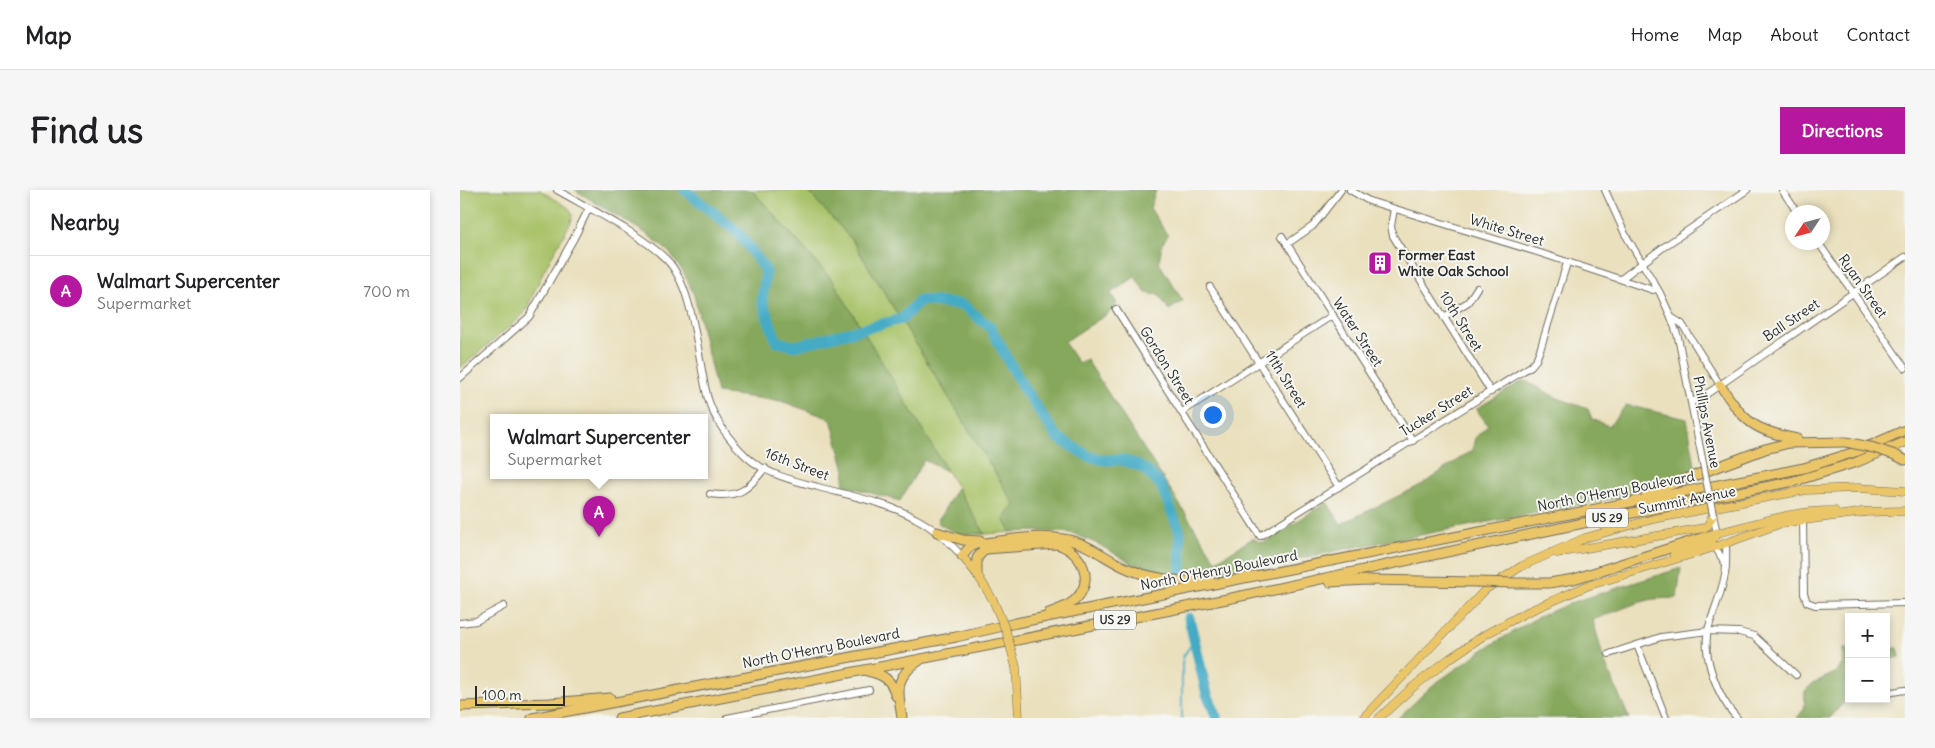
<!DOCTYPE html>
<html lang="en">
<head>
<meta charset="utf-8">
<style>
  body { margin:0; font-family:Delius,sans-serif; background:#f6f6f6; color:#202124 }
  .controls { position:absolute; right:15px; bottom:15px; display:grid; overflow:hidden; border-radius:0px; box-shadow:0 2px 8px #0003 }
  .controls button { width:45px; height:45px; display:grid; place-items:center; padding:0; border:0; border-bottom:1px solid #e0e0e0; background:#fff; color:#202124; font:25px sans-serif }
  .compass { position:absolute; left:1325px; top:15px; width:45px; height:45px; border-radius:50%; background:#fff; box-shadow:0 2px 8px #0003; rotate:234deg }
  .scale { position:absolute; left:15px; bottom:12px; width:90px; box-sizing:border-box; padding-left:5px; border:2px solid #2b2b2b; border-top:0; font-size:14px; line-height:18px; white-space:nowrap; color:#2b2b2b; -webkit-text-stroke:4px #f6f6f2; paint-order:stroke }
  .you { position:absolute; left:752px; top:224px; width:18px; height:18px; margin:-12px; border:4px solid #fff; border-radius:50%; background:#1a73e8; box-shadow:0 0 0 8px #1a73e833 }
  .badge { display:grid; place-items:center; width:32px; height:32px; border-radius:50%; background:#b5179e; color:#fff; font-size:16px; font-weight:700 }
  .pin { position:absolute; translate:-50% -41px; filter:drop-shadow(0 1px 2px #0008) }
  .pin::after { content:''; position:absolute; top:26px; width:18px; height:15px; background:inherit; clip-path:polygon(0 0,100% 0,50% 100%) }
  .popup { position:absolute; left:30px; top:224px; width:218px; height:65px; box-sizing:border-box; display:grid; place-content:center; border-radius:0px; background:#fff; filter:drop-shadow(0 1px 4px #0005); font-size:16px; white-space:nowrap; color:#757577 }
  .popup b { font-size:19px; color:#202124 }
  .popup::after { content:''; position:absolute; left:50%; top:100%; margin-left:-10px; border:10px solid transparent; border-top-color:#fff }
  .list { margin:0; padding:0; list-style:none }
  h2 { display:flex; justify-content:space-between; align-items:center; height:65px; margin:0; padding:0 20px; font-size:21px }
  h2 small { font-size:16px; font-weight:400; color:#757577 }
  .list li { display:grid; grid-template-columns:32px 1fr auto; gap:15px; align-items:center; box-sizing:border-box; height:70px; padding:0 20px; border-top:1px solid #e0e0e0 }
  .list b { display:block; font-size:19px; white-space:nowrap }
  .list p { margin:0; font-size:16px; white-space:nowrap; color:#757577 }
  .list em { font-size:16px; font-style:normal; color:#757577 }
  .map { position:relative; flex:none; width:1445px; height:528px; overflow:hidden; border-radius:0px }
  header { display:flex; align-items:center; gap:30px; box-sizing:border-box; height:70px; padding:0 25px; background:#fff; border-bottom:1px solid #e0e0e0 }
  header strong { font-size:24px }
  nav { display:flex; gap:28px; margin-inline-start:auto; font-size:18px }
  .intro { display:flex; align-items:center; justify-content:space-between; box-sizing:border-box; height:120px; padding:0 30px }
  h1 { margin:0; font-size:35px }
  .button { padding:12px 22px; border-radius:0px; background:#b5179e; color:#fff; font-size:18px; font-weight:700 }
  main { display:flex; gap:30px; padding:0 30px }
  aside { flex:1; background:#fff; border-radius:0px; box-shadow:0 2px 8px #0003 }
  .map>svg:first-child { display:block }
  .green { fill:#a8c268; stroke:#6a764a }
  .forest { fill:#86a85c; stroke:#586a44 }
  .lines { fill:none; stroke-linecap:round; stroke-linejoin:round }
  .stream { stroke:#45abc5; stroke-width:2 }
  .river { stroke:#45abc5; stroke-width:11 }
  .minor-casing { stroke:#6e6a5e; stroke-width:8 }
  .major-casing { stroke:#6e6a5e; stroke-width:9 }
  .highway-casing { stroke:#6e6a5e; stroke-width:11 }
  .minor { stroke:#fff; stroke-width:6 }
  .major { stroke:#ebc669; stroke-width:8 }
  .highway { stroke:#ebc669; stroke-width:9 }
  .minor-bridge-casing { stroke:#6e6a5e; stroke-width:8; stroke-linecap:butt }
  .major-bridge-casing { stroke:#6e6a5e; stroke-width:9; stroke-linecap:butt }
  .highway-bridge-casing { stroke:#6e6a5e; stroke-width:11; stroke-linecap:butt }
  .minor-bridge { stroke:#fff; stroke-width:6 }
  .major-bridge { stroke:#ebc669; stroke-width:8 }
  .highway-bridge { stroke:#ebc669; stroke-width:9 }
  .labels { text-anchor:middle; stroke-width:4; stroke-linejoin:round; paint-order:stroke }
  .shield { fill:#f6f6f2; stroke:#686867; stroke-width:1 }
  .shield-label { font-size:12px; font-weight:bold; fill:#2b2b2b }
  .street-label { font-size:14px; fill:#2b2b2b; stroke:#f6f6f2 }
  .poi-label { font-size:14px; font-weight:bold; fill:#2b2b2b; stroke:#f6f6f2; text-anchor:start }
</style>
</head>
<body>
<header>
<strong>Map</strong>
<nav><a>Home</a><a>Map</a><a>About</a><a>Contact</a></nav>
</header>
<div class="intro"><h1>Find us</h1><a class="button">Directions</a></div>
<main>
<aside>
<h2>Nearby<small></small></h2>
<ul class="list">
<li><span class="badge">A</span><div><b>Walmart Supercenter</b><p>Supermarket</p></div><em>700 m</em></li>
</ul>
</aside>
<div class="map">
<svg width="1445" height="528" viewBox="0 0 1445 528">
  <rect width="100%" height="100%" fill="#f6f6f2"/>
  <filter id="ink" filterUnits="userSpaceOnUse"><feTurbulence type="fractalNoise" baseFrequency=".02" numOctaves="2"/><feDisplacementMap in="SourceGraphic" scale="10" xChannelSelector="R" yChannelSelector="G"/><feConvolveMatrix kernelMatrix="1 2 1 2 8 2 1 2 1" color-interpolation-filters="sRGB"/></filter>
  <filter id="wash" filterUnits="userSpaceOnUse"><feTurbulence type="fractalNoise" baseFrequency=".0096" numOctaves="4" result="noise"/><feDisplacementMap in="SourceGraphic" scale="20" xChannelSelector="R" yChannelSelector="G"/><feGaussianBlur stdDeviation="1.12" result="paint"/><feColorMatrix in="noise" values="0 0 0 0 0 0 0 0 0 0 0 0 0 0 0 0 0 1.4 0 .05"/><feComposite in="paint" operator="in"/></filter>
  <g filter="url(#wash)">
    <rect width="100%" height="100%" fill="#eae0bd"/>
    <g class="green">
      <polygon points="0,0 80,0 109,18 113,25 111,32 84,80 66,120 60,128 0,178"/>
      <polygon points="292,0 347,0 392,50 555,315 544,329 551,342 525,344 373,91"/>
    </g>
    <g class="forest">
      <polygon points="115,0 292,0 373,91 488,282 464,270 440,311 383,295 385,280 371,229 321,211 257,203 234,105 224,83 209,62 187,44"/>
      <polygon points="347,0 696,0 690,18 708,46 702,54 699,73 723,111 709,120 699,105 686,103 675,87 651,103 657,114 649,123 604,152 618,173 627,170 756,371 793,348 799,352 805,352 867,312 881,334 963,294 1012,260 1015,248 1028,235 1016,219 1064,190 1095,207 1128,219 1132,229 1149,236 1166,215 1227,229 1236,281 1161,307 891,358 764,384 734,388 706,385 682,379 638,354 612,343 578,341 551,342 544,329 555,315 392,50"/>
      <path d="M 497,298 L 525,344 C 503,345 495,345 477,332 Z"/>
      <polygon points="1221,378 1217,408 1193,409 1177,413 1133,430 1144,470 1169,528 938,528 973,495 1026,458 1076,428 1113,412"/>
      <polygon points="1426,458 1438,458 1440,467 1426,470"/>
      <polygon points="1383,459 1389,459 1389,502 1387,509 1370,528 1337,528 1344,519 1345,501 1353,493 1377,482 1383,473"/>
    </g>
    <g class="lines">
      <polyline class="stream" points="722,528 722,473 724,465 734,451"/>
      <g class="river">
        <polyline points="225,0 279,43 306,81 302,111 317,152 335,156 442,129 460,110 503,115 530,137 563,197 597,247 628,266 644,270 663,270 677,275 686,280 701,295 720,342 721,386"/>
        <polyline points="729,428 747,504 757,528"/>
      </g>
    </g>
  </g>
  <g filter="url(#ink)">
    <g class="lines">
      <g class="minor-casing">
        <g id="minor">
          <path d="M 97,0 C 130,19 179,43 206,69 C 235,98 237,169 248,209 C 255,231 271,252 288,268 C 306,284 335,291 358,297 C 388,305 428,313 455,328 C 473,337 488,351 502,366"/>
          <polyline points="890,0 909,11 1077,62 1193,100 1197,98"/>
          <polyline points="1145,0 1165,44 1200,103 1211,127 1218,147 1242,268"/>
          <polyline points="1322,0 1337,22"/>
          <polyline points="934,19 931,36 933,46 1031,202"/>
          <polyline points="822,46 953,251"/>
          <polyline points="1358,52 1445,178"/>
          <polyline points="827,54 853,36 881,0"/>
          <polyline points="1161,89 1205,56 1287,0"/>
          <polyline points="750,97 879,297"/>
          <polyline points="656,119 800,346 1071,176 1076,170 1081,157 1107,73"/>
          <polyline points="984,127 1008,112 1017,98"/>
          <polyline points="1211,127 1222,134 1260,195"/>
          <polyline points="0,188 69,127 114,48 129,18"/>
          <polyline points="1231,212 1241,208 1445,67"/>
          <polyline points="722,222 873,125"/>
          <path d="M 250,304 C 279,308 288,300 305,278"/>
          <polyline points="1253,325 1257,343"/>
          <polyline points="1343,330 1344,404 1347,412 1355,415 1445,413"/>
          <path d="M 1266,353 C 1266,364 1267,374 1265,384 C 1262,403 1253,421 1248,440 C 1242,467 1258,508 1277,528"/>
          <polyline points="1255,357 1265,373"/>
          <polyline points="0,433 16,431 44,416"/>
          <polyline points="1177,455 1206,528"/>
          <polyline points="1149,464 1201,447 1248,441 1279,442 1294,446 1336,485"/>
          <polyline points="1426,503 1445,500"/>
          <polyline points="267,528 409,500"/>
        </g>
      </g>
      <g class="major-casing">
        <g id="major">
          <polyline points="1401,322 1445,321"/>
          <polyline points="1097,363 1244,338 1248,335 1253,325"/>
          <path d="M 1214,365 L 1252,351 L 1257,343 C 1297,334 1332,320 1375,321"/>
          <polyline points="502,366 517,384 533,410"/>
          <polyline points="556,477 559,528"/>
          <polyline points="903,528 1026,399 1062,376 1125,348 1193,329 1346,300 1398,298 1445,301"/>
          <polyline points="919,528 953,497 989,469 1026,444 1067,422 1127,396 1255,357 1322,333 1405,322"/>
        </g>
      </g>
      <g class="highway-casing">
        <g id="highway">
          <path d="M 1260,195 C 1285,232 1292,240 1337,249"/>
          <polyline points="1435,265 1445,270"/>
          <polyline points="1186,304 1305,259 1329,253 1386,252"/>
          <polyline points="477,342 503,350 520,351"/>
          <path d="M 526,359 L 596,354 C 623,361 636,391 614,411 C 607,417 598,420 589,423"/>
          <path d="M 502,366 L 509,358 L 516,354 C 545,351 574,344 603,349 C 626,352 642,366 662,376 C 690,390 720,391 751,392"/>
          <polyline points="517,384 517,368 525,359"/>
          <polyline points="870,392 908,390 1016,392"/>
          <polyline points="1056,393 1089,393 1114,389 1257,343"/>
          <path d="M 407,481 C 423,484 432,490 436,506"/>
          <polyline points="0,516 90,513 150,508"/>
          <polyline points="72,528 496,447 556,433 1344,278 1398,261 1445,240"/>
          <polyline points="159,528 767,409 1142,329 1335,291 1397,272 1445,252"/>
          <path d="M 442,528 C 438,500 433,488 460,470"/>
        </g>
      </g>
      <use href="#minor" class="minor"/>
      <use href="#major" class="major"/>
      <use href="#highway" class="highway"/>
      <g class="minor-bridge-casing">
        <polyline id="minor-bridge" points="1242,268 1253,325"/>
      </g>
      <g class="major-bridge-casing">
        <polyline id="major-bridge" points="533,410 546,441 556,477"/>
      </g>
      <g class="highway-bridge-casing">
        <g id="highway-bridge">
          <polyline points="1386,252 1414,258 1435,265"/>
          <polyline points="1016,392 1056,393"/>
        </g>
      </g>
      <use href="#minor-bridge" class="minor-bridge"/>
      <use href="#major-bridge" class="major-bridge"/>
      <use href="#highway-bridge" class="highway-bridge"/>
    </g>
  </g>
  <defs>
    <g id="building-square" transform="scale(1.25)"><rect x="-9" y="-9" width="18" height="18" rx="4" fill="#b5179e" stroke="#f6f6f2"/><path d="M-4-6H4V6H1V3H-1V6H-4ZM-2.5-4.3h1.7v1.8h-1.7ZM.8-4.3h1.7v1.8H.8ZM-2.5-1h1.7V.8h-1.7ZM.8-1h1.7V.8H.8Z" fill="#fff"/></g>
  </defs>
  <g fill-rule="evenodd">
    <use href="#building-square" x="920" y="73"/>
  </g>
  <g class="labels">
    <g class="shield">
      <rect x="1126" y="318.5" width="42" height="19" rx="4"/>
      <rect x="634" y="420.5" width="42" height="19" rx="4"/>
    </g>
    <g class="shield-label">
      <text x="1147" y="332">US 29</text>
      <text x="655" y="434">US 29</text>
    </g>
    <g class="street-label">
      <text transform="translate(1047 40) rotate(17)" y="5">White Street</text>
      <text transform="translate(1403 96) rotate(55)" y="5">Ryan Street</text>
      <text transform="translate(1331 130) rotate(-34)" y="5">Ball Street</text>
      <text transform="translate(1001 131) rotate(58)" y="5">10th Street</text>
      <text transform="translate(898 142) rotate(57)" y="5">Water Street</text>
      <text transform="translate(707 175) rotate(58)" y="5">Gordon Street</text>
      <text transform="translate(826 189) rotate(58)" y="5">11th Street</text>
      <text transform="translate(976 221) rotate(-32)" y="5">Tucker Street</text>
      <text transform="translate(1247 232) rotate(79)" y="5">Phillips Avenue</text>
      <text transform="translate(337 274) rotate(21)" y="5">16th Street</text>
      <text transform="translate(1156 301) rotate(-11)" y="5">North O'Henry Boulevard</text>
      <text transform="translate(1227 310) rotate(-11)" y="5">Summit Avenue</text>
      <text transform="translate(759 380) rotate(-11)" y="5">North O'Henry Boulevard</text>
      <text transform="translate(361 458) rotate(-11)" y="5">North O'Henry Boulevard</text>
    </g>
    <g class="poi-label">
      <text x="938" y="70">Former East<tspan x="938" dy="16">White Oak School</tspan></text>
    </g>
  </g>
</svg>
<div class="controls">
<button>+</button>
<button>−</button>
</div>
<svg class="compass" viewBox="-18 -18 36 36"><path d="M0-13l5 13h-10z" fill="#e53935"/><path d="M0 13l5-13h-10z" fill="#757577"/></svg>
<div class="scale">100 m</div>
<div class="you"></div>
<div class="pin badge" style="left:139px;top:347px">A</div>
<div class="popup"><b>Walmart Supercenter</b>Supermarket</div>
</div>
</main>
</body>
</html>
